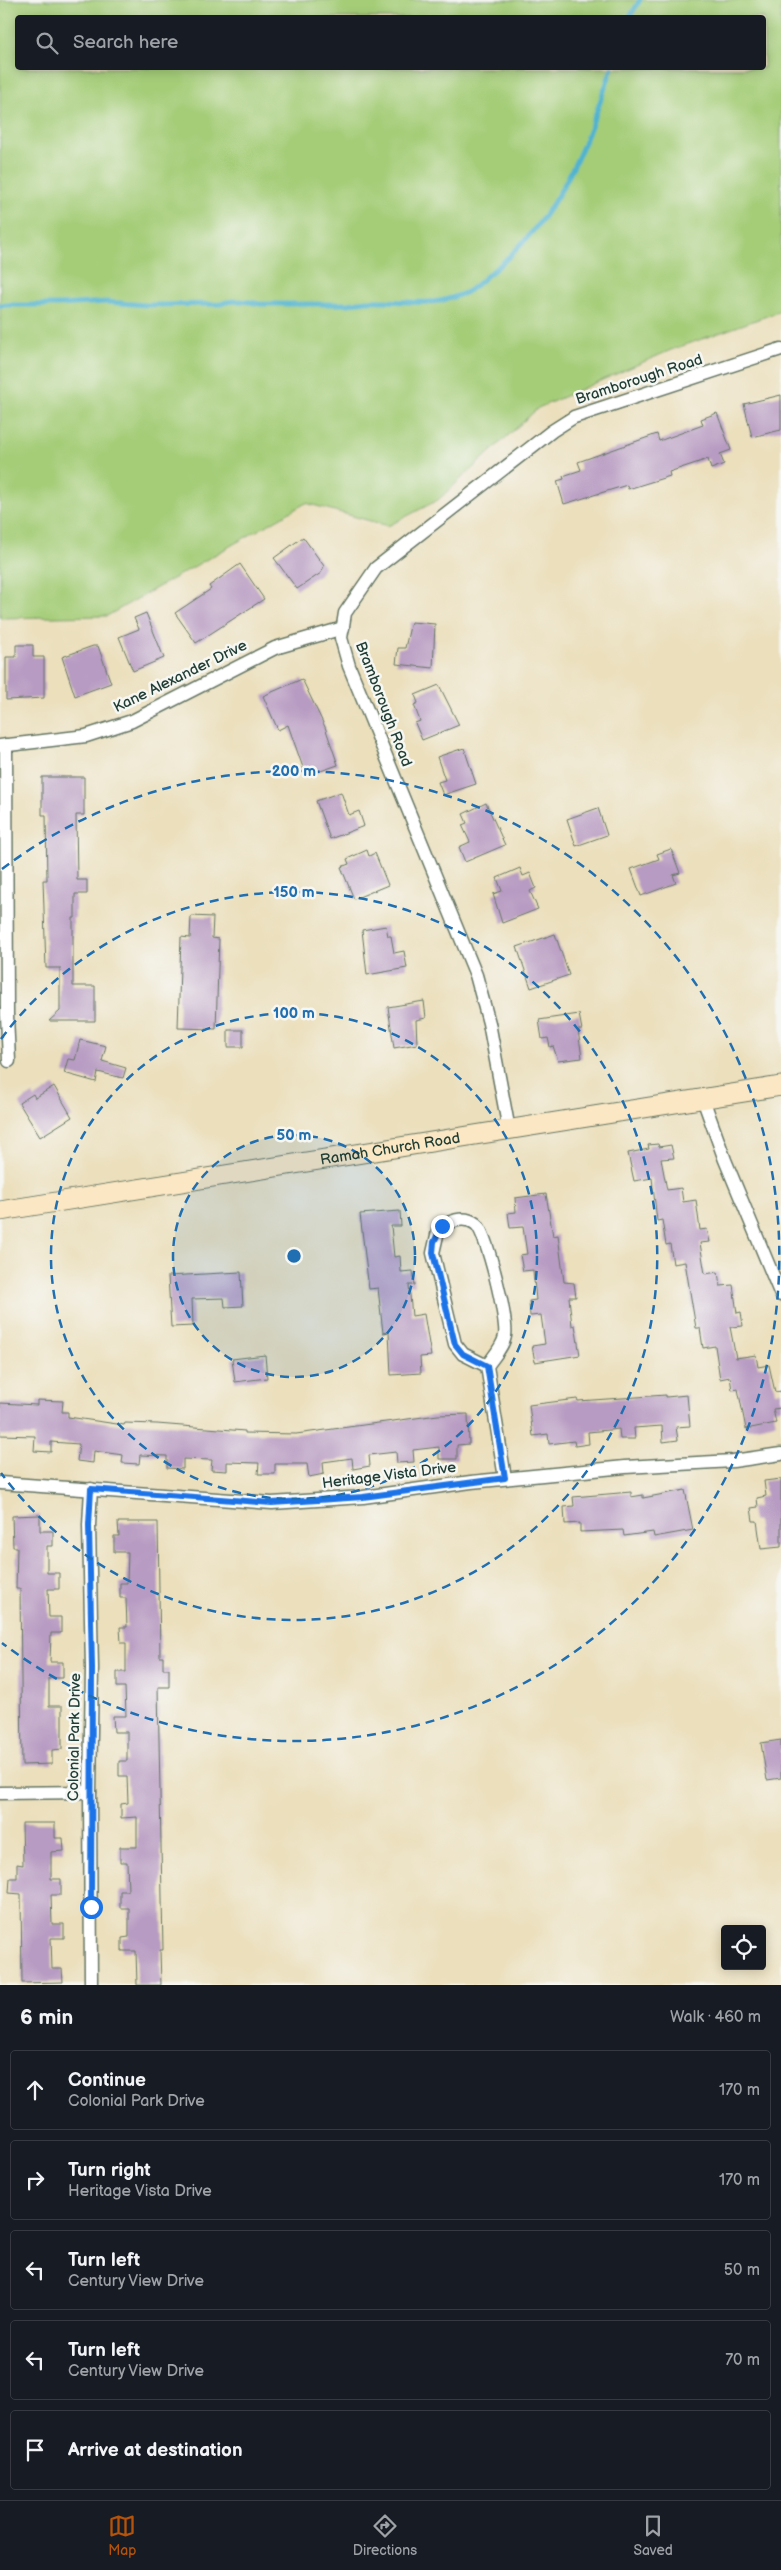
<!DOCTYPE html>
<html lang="en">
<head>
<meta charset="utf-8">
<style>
  body { margin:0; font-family:"Balsamiq Sans",sans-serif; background:#242831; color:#f1f3f6 }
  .controls { position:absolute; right:15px; bottom:15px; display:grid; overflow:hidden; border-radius:5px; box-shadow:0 2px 12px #0003 }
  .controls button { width:45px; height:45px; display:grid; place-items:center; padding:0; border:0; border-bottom:1px solid #363941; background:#171b24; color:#f1f3f6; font:25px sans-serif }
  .stop { position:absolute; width:15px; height:15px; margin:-11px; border:4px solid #1a73e8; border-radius:50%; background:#fff }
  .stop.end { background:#1a73e8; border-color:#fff; box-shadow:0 1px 5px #0008 }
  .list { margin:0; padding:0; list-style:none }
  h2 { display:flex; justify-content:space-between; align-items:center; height:65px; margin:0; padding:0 20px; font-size:21px }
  h2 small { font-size:16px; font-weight:400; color:#9ea1a6 }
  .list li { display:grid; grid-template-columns:32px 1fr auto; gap:15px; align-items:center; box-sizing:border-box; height:80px; margin:0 10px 10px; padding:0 10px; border:1px solid #363941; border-radius:5px }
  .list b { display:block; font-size:19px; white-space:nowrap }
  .list p { margin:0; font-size:16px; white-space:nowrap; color:#9ea1a6 }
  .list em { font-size:16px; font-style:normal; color:#9ea1a6 }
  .icon { flex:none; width:28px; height:28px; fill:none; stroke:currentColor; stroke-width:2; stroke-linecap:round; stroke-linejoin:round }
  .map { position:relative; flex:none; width:781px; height:1985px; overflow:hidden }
  .search { position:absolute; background:#171b24; box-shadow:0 2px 12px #0003; left:15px; right:15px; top:15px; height:55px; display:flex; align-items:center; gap:12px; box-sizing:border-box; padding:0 18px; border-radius:5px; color:#9ea1a6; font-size:19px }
  .sheet { height:515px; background:#171b24 }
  nav { display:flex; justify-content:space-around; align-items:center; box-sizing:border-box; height:70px; border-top:1px solid #363941; background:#171b24; font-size:14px; color:#9ea1a6 }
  nav a { display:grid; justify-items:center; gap:2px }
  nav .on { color:#b45309 }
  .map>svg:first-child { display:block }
  .green { fill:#a5cd78; stroke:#628556; fill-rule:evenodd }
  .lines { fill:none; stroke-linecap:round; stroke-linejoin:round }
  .stream { stroke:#50b3cf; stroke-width:5 }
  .building { fill:#b89bc2 }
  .minor-casing { stroke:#667664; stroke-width:15 }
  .secondary-casing { stroke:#667664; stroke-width:21 }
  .minor { stroke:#fff; stroke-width:12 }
  .secondary { stroke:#fbe7c3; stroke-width:19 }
  .route { stroke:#1a73e8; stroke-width:6 }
  .ring { fill:none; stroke:#1f6fb2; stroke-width:2.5; stroke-dasharray:9 6 }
  .labels { text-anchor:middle; stroke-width:5; stroke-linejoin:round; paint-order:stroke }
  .street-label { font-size:15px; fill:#1f3d34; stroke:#f6f6f2 }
  .centre { fill:#1f6fb2; stroke:#f6f6f2; stroke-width:2.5 }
  .ring-label { font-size:15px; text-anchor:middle; font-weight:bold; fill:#1f6fb2; stroke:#f6f6f2; stroke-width:5; stroke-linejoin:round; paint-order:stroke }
</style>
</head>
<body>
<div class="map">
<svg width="781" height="1985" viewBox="0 0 781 1985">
  <rect width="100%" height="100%" fill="#f6f6f2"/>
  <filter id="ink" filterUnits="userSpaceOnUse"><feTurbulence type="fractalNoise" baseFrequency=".02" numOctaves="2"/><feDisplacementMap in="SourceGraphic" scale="10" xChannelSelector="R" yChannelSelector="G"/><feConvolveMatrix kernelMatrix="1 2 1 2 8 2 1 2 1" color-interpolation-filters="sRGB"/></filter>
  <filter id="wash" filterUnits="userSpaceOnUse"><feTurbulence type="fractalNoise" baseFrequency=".0096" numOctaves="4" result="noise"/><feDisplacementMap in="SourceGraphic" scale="20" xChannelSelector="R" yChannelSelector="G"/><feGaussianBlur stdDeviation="1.12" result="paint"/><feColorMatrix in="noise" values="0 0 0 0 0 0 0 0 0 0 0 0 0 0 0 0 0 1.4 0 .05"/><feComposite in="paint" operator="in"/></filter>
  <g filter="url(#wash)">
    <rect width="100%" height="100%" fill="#ebdfbc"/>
    <path class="green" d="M 0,0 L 781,0 L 781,311 L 671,350 L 538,408 L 438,500 L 388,526 L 306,503 L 107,616 L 0,618 ZM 18,18 L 764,18 L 764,68 L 18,68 Z"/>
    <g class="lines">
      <g class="stream">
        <polyline points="629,18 640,0"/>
        <path d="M 0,305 L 58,305 L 107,302 L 146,305 L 221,304 C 231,299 249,301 260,304 L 349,304 C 375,297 402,304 429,302 C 439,302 452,298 462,294 C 472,291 481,280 489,274 C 559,219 584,149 612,68"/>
      </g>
    </g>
    <g id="blocks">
      <g class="building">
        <polygon points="781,395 781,430 752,437 744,404"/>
        <polygon points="717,413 731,450 720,454 724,464 711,469 708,459 669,472 670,476 628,489 627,485 564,504 557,481 564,479 563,476 581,470 578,462 657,434 659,441 703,425 701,419"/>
        <polygon points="303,537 324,566 321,573 297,589 274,558"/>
        <polygon points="240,564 264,599 196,643 175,613 211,589 209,586"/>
        <polygon points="146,613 164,658 133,671 119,637 139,629 134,618"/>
        <polygon points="411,622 435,624 433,668 396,664 398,648 405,648"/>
        <polygon points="16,645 33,645 33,657 44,657 44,698 6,700 6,657 16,657"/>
        <polygon points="93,646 98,646 111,683 75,696 62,657"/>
        <polygon points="302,679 325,727 338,765 306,776 288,725 278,730 263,696"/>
        <polygon points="439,685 459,725 422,740 415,723 420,721 414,705 418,703 415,695"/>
        <polygon points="464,748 476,784 443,795 438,782 445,780 437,757"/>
        <polygon points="42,777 84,777 84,815 76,815 77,880 87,880 87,894 75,894 75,918 73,918 73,986 95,986 95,1021 49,1021 60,1011 60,968 46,968 43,880 47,880 46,815 42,815"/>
        <polygon points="341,792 349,815 359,811 364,826 330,839 316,801"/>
        <polygon points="486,803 505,845 465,862 459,847 470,842 462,825 467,823 463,814"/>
        <polygon points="598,808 607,835 576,846 567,819"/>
        <polygon points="671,849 680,873 673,875 676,883 641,896 631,869 659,859 657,854"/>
        <polygon points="367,850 369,856 375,853 388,885 354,899 341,867 349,864 347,859"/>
        <polygon points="520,868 523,876 530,873 536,888 530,891 538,909 502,923 493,894 502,891 497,878"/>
        <polygon points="191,916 213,917 212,938 219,939 216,1029 178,1028 181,937 190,938"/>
        <polygon points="386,926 388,936 391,936 394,953 404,951 407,968 367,975 362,930"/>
        <polygon points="555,934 569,975 531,988 517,947"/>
        <polygon points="424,1001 426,1018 416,1020 417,1044 394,1048 388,1007"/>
        <polygon points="579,1014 582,1030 578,1030 582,1058 558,1061 553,1046 550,1047 548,1038 542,1039 539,1020"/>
        <rect x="228" y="1030" width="15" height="17"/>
        <polygon points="80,1040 106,1046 102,1061 126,1068 123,1078 98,1072 96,1082 64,1073 68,1059 75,1060"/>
        <polygon points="54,1086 72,1117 40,1137 19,1103 33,1094 35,1098"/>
        <polygon points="658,1144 659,1147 671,1145 674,1158 661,1159 667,1190 681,1188 683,1202 696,1200 700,1230 707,1229 710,1242 700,1243 705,1274 718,1272 720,1286 733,1285 737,1313 741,1312 743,1326 730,1327 736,1358 756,1355 758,1367 769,1365 775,1392 781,1391 781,1408 773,1409 776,1423 746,1429 738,1389 732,1390 730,1377 720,1379 715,1346 703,1348 700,1328 696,1328 685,1262 673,1264 670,1244 666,1245 662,1220 657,1221 652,1178 634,1181 628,1153 649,1149 648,1145"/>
        <polygon points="546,1194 553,1236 558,1235 564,1282 574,1283 576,1297 569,1297 572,1326 575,1325 580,1355 535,1362 532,1346 545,1344 541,1315 530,1316 529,1301 536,1300 533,1270 523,1271 520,1255 527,1254 523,1227 510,1228 508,1213 516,1212 515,1198"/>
        <polygon points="400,1211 401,1226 391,1226 394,1257 400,1256 401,1272 413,1271 415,1285 409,1285 412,1316 424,1314 431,1356 420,1357 421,1373 391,1375 389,1332 383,1333 378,1288 369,1289 360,1214"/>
        <polygon points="241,1272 243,1306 225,1307 224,1298 192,1299 193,1326 171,1327 168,1276"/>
        <polygon points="265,1355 267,1378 235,1382 232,1359"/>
        <polygon points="666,1395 666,1397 687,1395 690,1426 676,1427 678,1440 663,1442 662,1426 634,1428 635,1439 620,1439 619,1429 588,1432 589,1444 575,1446 574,1441 549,1444 548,1434 533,1436 529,1405 577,1399 578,1401"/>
        <polygon points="37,1400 63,1401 62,1412 68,1412 68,1417 124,1425 125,1423 157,1424 245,1431 245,1433 296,1434 438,1415 468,1414 469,1444 457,1445 457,1459 439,1459 439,1447 413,1450 414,1462 397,1463 396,1452 369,1455 370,1466 353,1469 352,1458 323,1462 324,1474 309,1477 307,1464 275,1464 275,1474 258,1474 259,1463 227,1462 227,1471 211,1470 212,1460 183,1459 183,1469 167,1468 167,1456 140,1455 139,1464 122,1463 123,1455 94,1451 93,1463 77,1461 79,1444 51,1442 51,1452 34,1451 35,1436 0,1435 0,1403 37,1405"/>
        <polygon points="781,1479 781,1547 761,1549 757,1521 753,1521 751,1508 758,1507 757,1498 766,1496 764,1481"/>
        <polygon points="685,1490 693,1530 654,1537 653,1532 624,1536 623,1530 580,1532 580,1523 565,1524 564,1507 574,1506 573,1497 631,1492 631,1497 643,1495 643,1498"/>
        <polygon points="40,1515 40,1531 53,1531 53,1546 47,1546 47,1573 59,1573 59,1589 48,1589 49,1617 61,1617 61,1633 51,1633 50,1662 63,1662 63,1678 49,1678 49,1706 62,1706 62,1749 52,1750 52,1764 22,1765 20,1589 16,1589 17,1547 13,1547 12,1516"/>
        <polygon points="118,1522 158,1522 160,1657 163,1657 163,1669 169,1669 169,1687 158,1687 163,1950 160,1950 161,1985 137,1985 136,1951 122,1951 122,1938 129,1937 129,1908 120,1908 120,1891 128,1891 127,1862 120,1862 120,1847 137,1847 137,1817 121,1818 121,1804 128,1803 127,1776 119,1776 119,1761 127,1761 127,1732 114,1732 113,1716 126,1716 125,1687 117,1687 117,1672 126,1672 126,1643 121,1643 120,1627 127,1627 126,1598 120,1598 120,1583 127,1583 128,1552 114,1552 114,1536 119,1536"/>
        <polygon points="781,1740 781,1778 767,1780 761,1743"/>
        <polygon points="22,1823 55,1823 55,1838 63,1838 64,1851 51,1852 51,1879 61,1879 61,1895 51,1895 52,1924 64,1924 64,1938 51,1938 52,1969 62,1969 63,1982 22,1983 21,1894 9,1893 10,1878 17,1878 17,1864 23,1865"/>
      </g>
    </g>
  </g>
  <g filter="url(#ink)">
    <use href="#blocks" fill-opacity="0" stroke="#667664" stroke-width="1"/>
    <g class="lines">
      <g class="minor-casing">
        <g id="minor">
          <polyline points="6,745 7,1015 9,1061"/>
          <polyline points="0,746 86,736 132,721 275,648 343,628"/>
          <polyline points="703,1099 725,1160 781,1295"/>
          <polyline points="509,1130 489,1023 476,975 349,666 341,638 345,613 376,568 552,431 574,417 781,349"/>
          <path d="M 487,1366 L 463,1354 L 455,1344 L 433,1253 L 438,1231 C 447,1221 464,1215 476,1224 C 487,1233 508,1321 505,1336 C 503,1347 493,1357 487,1366 L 505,1478"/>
          <polyline points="0,1483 272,1503 363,1497 471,1482 625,1467 733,1461 781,1454"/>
          <polyline points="91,1489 89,1525 92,1668 90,1792 91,1985"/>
          <polyline points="0,1793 90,1792"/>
        </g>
      </g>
      <g class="secondary-casing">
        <g id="secondary">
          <path id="s1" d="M 0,1211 L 781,1086"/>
        </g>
      </g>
      <use href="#minor" class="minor"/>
      <use href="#secondary" class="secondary"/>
    </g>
  </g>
  <g class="lines" filter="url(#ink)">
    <polyline class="route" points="91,1907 92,1668 89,1525 91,1489 272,1503 363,1497 505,1478 487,1366 463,1354 455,1344 433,1253 434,1242 442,1226"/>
  </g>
  <circle cx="294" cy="1256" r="121" fill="#1f6fb2" fill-opacity=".12"/>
  <g class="ring">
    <circle cx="294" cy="1256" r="121"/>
    <circle cx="294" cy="1256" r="243"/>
    <path d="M1 1039A364 364 0 1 1 1 1473"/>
    <path d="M2 869A485 485 0 1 1 2 1643"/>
  </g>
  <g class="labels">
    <g class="street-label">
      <text transform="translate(639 379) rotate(-18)" y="5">Bramborough Road</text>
      <text transform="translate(180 676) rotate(-26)" y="5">Kane Alexander Drive</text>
      <text transform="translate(384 704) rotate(69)" y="5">Bramborough Road</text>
      <text dy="5" stroke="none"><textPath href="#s1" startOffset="395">Ramah Church Road</textPath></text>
      <text transform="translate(389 1475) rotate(-7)" y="5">Heritage Vista Drive</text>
      <text transform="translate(74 1737) rotate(-89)" y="5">Colonial Park Drive</text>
    </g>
  </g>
  <circle cx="294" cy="1256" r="8" class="centre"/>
  <g class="ring-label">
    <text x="294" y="776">200 m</text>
    <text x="294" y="897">150 m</text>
    <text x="294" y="1018">100 m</text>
    <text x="294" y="1140">50 m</text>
  </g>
</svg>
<div class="controls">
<button><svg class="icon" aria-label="locate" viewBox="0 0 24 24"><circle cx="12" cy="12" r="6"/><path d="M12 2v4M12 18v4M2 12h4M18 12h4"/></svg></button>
</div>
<div class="stop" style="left:91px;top:1907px"></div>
<div class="stop end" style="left:442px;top:1226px"></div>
<div class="search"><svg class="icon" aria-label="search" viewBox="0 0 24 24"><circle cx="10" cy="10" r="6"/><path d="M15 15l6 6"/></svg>Search here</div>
</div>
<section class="sheet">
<h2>6 min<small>Walk · 460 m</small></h2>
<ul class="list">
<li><svg class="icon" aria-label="ahead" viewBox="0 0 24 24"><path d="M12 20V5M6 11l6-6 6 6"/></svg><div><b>Continue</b><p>Colonial Park Drive</p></div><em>170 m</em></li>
<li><svg class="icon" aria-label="right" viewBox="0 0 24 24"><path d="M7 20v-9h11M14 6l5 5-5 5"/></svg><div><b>Turn right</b><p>Heritage Vista Drive</p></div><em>170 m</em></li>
<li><svg class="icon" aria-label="left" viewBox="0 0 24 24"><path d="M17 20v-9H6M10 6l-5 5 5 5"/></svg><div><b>Turn left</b><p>Century View Drive</p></div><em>50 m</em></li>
<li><svg class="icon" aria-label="left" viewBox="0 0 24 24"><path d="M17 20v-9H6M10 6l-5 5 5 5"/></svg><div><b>Turn left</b><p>Century View Drive</p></div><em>70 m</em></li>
<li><svg class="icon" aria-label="arrive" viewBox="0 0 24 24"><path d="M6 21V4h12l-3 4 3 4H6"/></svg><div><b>Arrive at destination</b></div></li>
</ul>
</section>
<nav>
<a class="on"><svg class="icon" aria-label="map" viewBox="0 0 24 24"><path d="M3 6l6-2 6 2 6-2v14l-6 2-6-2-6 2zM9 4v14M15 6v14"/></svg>Map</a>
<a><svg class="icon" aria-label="directions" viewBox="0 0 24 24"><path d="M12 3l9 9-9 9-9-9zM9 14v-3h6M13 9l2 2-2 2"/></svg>Directions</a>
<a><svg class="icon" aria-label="saved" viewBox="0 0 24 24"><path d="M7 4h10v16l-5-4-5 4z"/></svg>Saved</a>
</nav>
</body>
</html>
